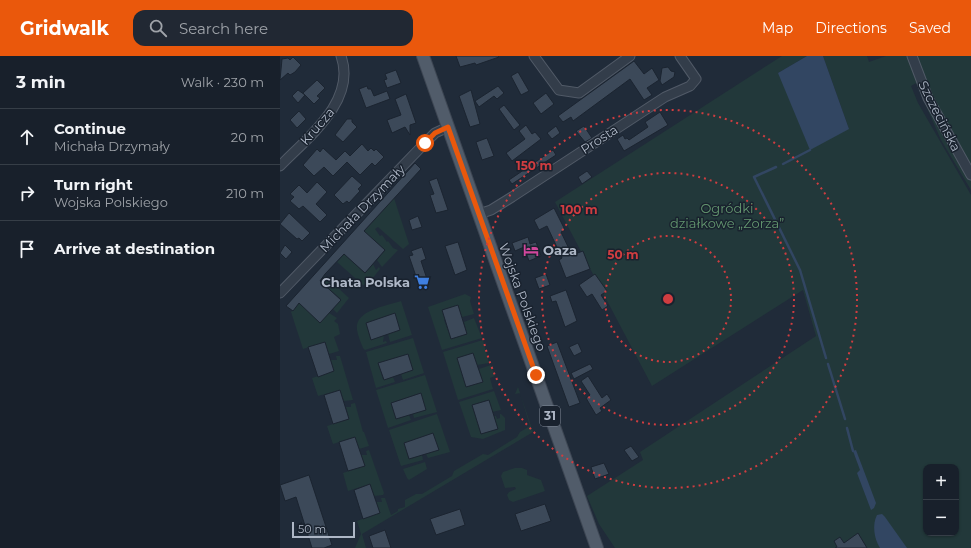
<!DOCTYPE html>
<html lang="en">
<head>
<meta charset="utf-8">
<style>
  body { margin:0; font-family:Montserrat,sans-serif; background:#212833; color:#f1f3f6 }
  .controls { position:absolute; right:12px; bottom:12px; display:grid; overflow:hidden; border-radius:8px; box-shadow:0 1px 3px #0004 }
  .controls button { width:36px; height:36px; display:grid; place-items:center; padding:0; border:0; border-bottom:1px solid #363e47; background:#18202b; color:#f1f3f6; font:20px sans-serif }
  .scale { position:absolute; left:12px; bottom:10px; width:63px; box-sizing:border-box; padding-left:4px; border:2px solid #aeb7c6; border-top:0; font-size:11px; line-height:14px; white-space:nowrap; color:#aeb7c6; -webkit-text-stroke:3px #19222e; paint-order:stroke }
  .stop { position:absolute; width:12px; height:12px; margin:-9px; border:3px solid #ea580c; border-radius:50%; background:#fff }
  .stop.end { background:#ea580c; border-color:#fff; box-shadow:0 1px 4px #0008 }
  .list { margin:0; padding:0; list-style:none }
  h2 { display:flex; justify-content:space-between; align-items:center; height:52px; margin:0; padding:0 16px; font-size:17px }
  h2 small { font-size:13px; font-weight:400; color:#9fa3a9 }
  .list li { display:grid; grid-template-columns:26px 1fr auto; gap:12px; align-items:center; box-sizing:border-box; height:56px; padding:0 16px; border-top:1px solid #363e47 }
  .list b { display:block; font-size:15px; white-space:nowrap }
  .list p { margin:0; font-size:13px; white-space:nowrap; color:#9fa3a9 }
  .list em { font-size:13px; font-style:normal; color:#9fa3a9 }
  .icon { flex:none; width:22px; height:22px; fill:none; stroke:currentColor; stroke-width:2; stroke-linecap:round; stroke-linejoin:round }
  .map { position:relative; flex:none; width:691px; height:492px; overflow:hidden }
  header { display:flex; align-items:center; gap:24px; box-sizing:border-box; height:56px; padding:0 20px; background:#ea580c; color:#fff }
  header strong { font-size:19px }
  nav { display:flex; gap:22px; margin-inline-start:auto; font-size:14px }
  .search { width:280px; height:36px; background:#212833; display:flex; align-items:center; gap:10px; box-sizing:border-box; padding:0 14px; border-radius:12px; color:#9fa3a9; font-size:15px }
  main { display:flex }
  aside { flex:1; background:#18202b }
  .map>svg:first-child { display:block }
  .green { fill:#22383a; fill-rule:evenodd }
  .water { fill:#324662 }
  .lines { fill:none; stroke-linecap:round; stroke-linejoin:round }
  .stream { stroke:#324662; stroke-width:2.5 }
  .building { fill:#3c4959; stroke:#1b2430 }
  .minor-casing { stroke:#515a67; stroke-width:11 }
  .major-casing { stroke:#3d4653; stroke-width:14 }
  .minor { stroke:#333d4a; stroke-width:9 }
  .major { stroke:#515c6a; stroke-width:12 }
  .route { stroke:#ea580c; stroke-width:5 }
  .ring { fill:none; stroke:#d03d40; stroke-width:2; stroke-dasharray:2 4 }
  .labels { text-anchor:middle; stroke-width:3; stroke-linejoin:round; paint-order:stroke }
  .shield { fill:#19222e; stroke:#818a98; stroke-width:1 }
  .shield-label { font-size:12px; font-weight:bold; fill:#aeb7c6 }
  .street-label { font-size:13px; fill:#aeb7c6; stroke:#19222e }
  .park-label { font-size:13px; fill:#649870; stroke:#19222e }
  .poi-label { font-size:13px; font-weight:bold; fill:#aeb7c6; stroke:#19222e; text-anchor:start }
  .centre { fill:#d03d40; stroke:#19222e; stroke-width:2 }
  .ring-label { font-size:12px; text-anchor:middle; font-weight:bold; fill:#d03d40; stroke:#19222e; stroke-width:3; stroke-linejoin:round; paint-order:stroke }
</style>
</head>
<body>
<header>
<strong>Gridwalk</strong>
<div class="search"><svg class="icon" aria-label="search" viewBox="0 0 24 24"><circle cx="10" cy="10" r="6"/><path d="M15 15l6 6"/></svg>Search here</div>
<nav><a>Map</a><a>Directions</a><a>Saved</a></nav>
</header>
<main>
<aside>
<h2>3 min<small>Walk · 230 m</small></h2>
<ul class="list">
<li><svg class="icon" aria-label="ahead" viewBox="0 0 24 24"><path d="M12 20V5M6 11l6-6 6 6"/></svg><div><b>Continue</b><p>Michała Drzymały</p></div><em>20 m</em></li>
<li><svg class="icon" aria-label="right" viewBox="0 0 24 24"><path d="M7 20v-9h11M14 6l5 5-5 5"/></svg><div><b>Turn right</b><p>Wojska Polskiego</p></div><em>210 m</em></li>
<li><svg class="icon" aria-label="arrive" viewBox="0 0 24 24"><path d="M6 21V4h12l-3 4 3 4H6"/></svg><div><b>Arrive at destination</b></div></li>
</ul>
</aside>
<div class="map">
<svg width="691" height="492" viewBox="0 0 691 492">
  <rect width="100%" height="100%" fill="#202b39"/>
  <g class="green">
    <path d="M 502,0 L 527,0 L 498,17 L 569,73 L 543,0 L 587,0 L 589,6 L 606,0 L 691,0 L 691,134 L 661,84 L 636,27 L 631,30 L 638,47 L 691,139 L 691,492 L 335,492 L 319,468 L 307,440 L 363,404 L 360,396 L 536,280 L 523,234 L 372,330 L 275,146 ZM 646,411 L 676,411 L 676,477 L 646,477 Z"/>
    <polygon points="114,142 129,188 123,193 98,171 95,173 100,180 102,179 107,186 108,185 113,192 118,194 102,211 97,204 105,194 93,183 72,205 85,217 93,208 96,214 99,211 100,213 88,228 83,229 57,206"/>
    <polygon points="45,220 69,242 57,257 53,253 61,243 48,232 42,239 49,257 57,262 54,265 58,268 60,278 54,281 59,295 49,298 45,286 23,293 11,256"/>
    <polygon points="185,238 191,241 190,245 194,258 182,261 178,249 164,264 171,283 187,278 184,266 194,262 202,282 162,294 148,251"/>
    <path d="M 121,245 L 132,279 L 110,286 L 108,278 L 120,274 L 115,258 L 86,267 L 91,283 L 104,279 L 103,286 L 106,285 L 107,287 L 85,294 L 83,292 C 81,287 78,280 77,274 C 74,254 107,250 121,245 Z"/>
    <polygon points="133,282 144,317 123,324 121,318 133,314 128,298 98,307 103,323 113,321 115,326 96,332 86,296"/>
    <polygon points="203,284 209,307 197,309 193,297 177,302 187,331 202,326 199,313 211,309 215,320 210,322 213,333 178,344 163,296"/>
    <polygon points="56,300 60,300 73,344 64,345 60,334 38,340 32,322 54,315 50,304 57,304"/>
    <polygon points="145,319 157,356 134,362 133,358 140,337 111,347 116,363 129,359 131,364 108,372 96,334"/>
    <polygon points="238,331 253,376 82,478 86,492 75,492 81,478 77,465 99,457 96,446 102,446 101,442 105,442 111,459 118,455 118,453 125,451 125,444 136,438 142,438 172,420 174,415 203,398 208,399 237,381 240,376 250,370 240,337 235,338"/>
    <polygon points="214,335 221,354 212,356 208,344 192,349 201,378 218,373 214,360 216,360 217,363 220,362 220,358 221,358 225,362 225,374 203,383 191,381 179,346"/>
    <polygon points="75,347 83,376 84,376 89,390 79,393 75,381 53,388 47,370 69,363 66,351 71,351 71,348"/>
    <polygon points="157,358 170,396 148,402 146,398 159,394 153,378 124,387 129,403 142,399 143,404 121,410 109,374"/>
    <polygon points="89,394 104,437 103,439 94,440 90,428 68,435 63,417 84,410 81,399 87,399 86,395"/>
    <polygon points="145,406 147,413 129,424 127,422 123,413"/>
    <polygon points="235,412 242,412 247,414 247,419 261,424 265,435 233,446 229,444 227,439 229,436 236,433 235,431 225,432 221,420 223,416"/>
  </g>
  <g class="water">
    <polygon points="527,0 543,0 569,73 530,94 498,17"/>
    <polygon points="576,394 596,447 594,452 591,454 577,417 580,414 573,395"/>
    <path d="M 602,458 L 605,461 L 627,492 L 600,492 C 594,483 592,468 597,459 Z"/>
  </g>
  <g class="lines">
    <g class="stream">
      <polyline points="503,108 530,94"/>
      <polyline points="496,111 474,121 520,214 546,302"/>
      <polyline points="548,308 565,363"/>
      <polyline points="567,372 573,395"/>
    </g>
  </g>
  <g class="building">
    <polygon points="176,0 218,0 219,1 196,9 195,7 180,11"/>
    <polygon points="13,1 21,9 15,16 10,19 8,17 0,24 2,3 8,2 10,4"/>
    <polygon points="354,5 364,18 372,12 379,24 367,32 372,39 364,44 350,23 293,65 291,61 283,66 278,60"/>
    <polygon points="388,11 391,15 395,16 394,21 382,29 380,25 382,12"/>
    <polygon points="116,14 121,27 107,32 104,24 107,23 105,18"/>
    <polygon points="238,16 249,35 241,39 231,20"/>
    <polygon points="37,24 45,32 37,40 40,42 34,48 23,37"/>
    <polygon points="87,30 88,33 91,33 94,40 107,35 110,43 86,52 79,33"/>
    <polygon points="218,30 224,37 217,43 214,40 199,51 195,45"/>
    <polygon points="18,34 25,39 18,47 12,40"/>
    <polygon points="191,34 200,68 190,71 179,40"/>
    <polygon points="266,37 274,48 261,58 253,47"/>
    <polygon points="126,38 136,67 130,69 130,79 125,71 112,77 107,64 121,59 115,43"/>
    <polygon points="224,49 240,69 234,74 219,53"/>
    <polygon points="19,55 26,63 17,72 10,64"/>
    <polygon points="380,56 388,69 344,95 337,83 343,79 345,83 347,82 349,84 368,71 365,66"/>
    <polygon points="67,63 72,63 72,66 77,71 63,86 55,79"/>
    <polygon points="246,69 252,78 255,76 261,83 232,105 226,97 245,83 239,75"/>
    <polygon points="276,70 280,77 272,83 267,77"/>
    <polygon points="304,70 312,82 305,86 296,75"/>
    <polygon points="207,82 214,100 202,104 196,86"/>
    <polygon points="82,88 88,95 91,92 94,95 96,93 104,101 95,110 92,107 80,119 67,106 53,120 44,111 34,120 23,109 37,93 40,96 43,92 56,104 65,95 70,100"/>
    <polygon points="273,94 276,99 232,128 229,124"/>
    <polygon points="135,107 141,113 84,175 105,194 85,217 64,198 45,218 40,225 61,244 40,267 19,247 13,255 6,250"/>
    <polygon points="307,115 312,121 302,128 298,121"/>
    <polygon points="72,120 82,129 78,133 80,135 69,147 67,145 63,148 54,139"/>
    <polygon points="157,122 168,154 156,157 150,139 154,138 149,125"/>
    <polygon points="37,126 47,136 36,148 47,159 40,166 23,150 19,153 10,145 14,141 10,138 19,129 27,137"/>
    <polygon points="274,152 285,174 281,176 292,199 303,195 310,213 286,222 279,204 282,202 267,170 259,174 254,164"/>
    <polygon points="9,157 30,177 22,185 19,182 17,183 0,168"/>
    <polygon points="138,160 142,171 132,174 129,164"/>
    <polygon points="248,181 250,188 256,186 261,200 249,205 244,191 235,195 232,187"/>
    <polygon points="178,186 187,214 175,219 165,190"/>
    <polygon points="5,189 12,196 6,203 0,197"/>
    <polygon points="142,191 146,203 141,205 149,229 140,232 129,200 133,199 131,195"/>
    <polygon points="266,218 270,229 259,233 255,222"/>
    <polygon points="315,218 327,235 321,239 328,250 322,254 312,238 307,241 299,229"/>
    <polygon points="286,234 297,265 285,271 276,245 272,246 270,240"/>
    <polygon points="178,249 187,278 171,283 162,254"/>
    <polygon points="115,257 120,274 91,284 86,267"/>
    <polygon points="45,286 54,315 38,321 28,291"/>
    <polygon points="277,286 300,347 289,351 267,290"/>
    <polygon points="298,287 302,296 294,300 289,291"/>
    <polygon points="193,297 203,326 186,331 177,302"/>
    <polygon points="128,298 133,314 104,324 98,307"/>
    <polygon points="310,308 313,313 294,323 291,317"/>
    <polygon points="308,320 322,342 327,338 331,344 320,352 322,355 316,359 306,342 310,339 301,325"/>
    <polygon points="60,334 69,363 53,368 44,339"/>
    <polygon points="141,337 146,354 116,363 111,347"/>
    <polygon points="209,344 218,373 201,378 192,349"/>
    <polygon points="153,377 159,394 129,403 124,387"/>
    <polygon points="75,381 85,410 68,415 59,386"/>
    <polygon points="351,390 359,401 352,405 344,394"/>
    <polygon points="324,407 329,418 315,423 311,411"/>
    <polygon points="29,419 52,489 44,492 32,492 16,441 5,445 0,429"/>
    <polygon points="90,428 100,457 83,463 74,434"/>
    <polygon points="265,448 271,465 241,475 235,458"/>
    <polygon points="180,453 185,469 156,479 150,463"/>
    <polygon points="105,474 111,492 93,492 89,480"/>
    <polygon points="578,477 587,492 555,492 557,491 554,485 560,481 564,487"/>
  </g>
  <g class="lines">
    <g class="minor-casing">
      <g id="minor">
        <polyline points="254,0 279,34 299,37 350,0"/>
        <polyline points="632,0 648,42 691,119"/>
        <path d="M 0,110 C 27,82 77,45 61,0"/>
        <polyline points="199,158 211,154 232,141 385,41 410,30 416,23 400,0"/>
        <polyline points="0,237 145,87 155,77 168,71"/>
      </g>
    </g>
    <g class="major-casing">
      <polyline id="major" points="143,0 317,492"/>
    </g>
    <use href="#minor" class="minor"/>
    <use href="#major" class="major"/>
  </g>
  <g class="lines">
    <polyline class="route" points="145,87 155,77 168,71 256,319"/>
  </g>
  <g class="ring">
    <circle cx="388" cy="243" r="63"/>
    <circle cx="388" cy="243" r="126"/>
    <circle cx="388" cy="243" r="189"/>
  </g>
  <defs>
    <g id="hotel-bare" transform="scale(1.2)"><path d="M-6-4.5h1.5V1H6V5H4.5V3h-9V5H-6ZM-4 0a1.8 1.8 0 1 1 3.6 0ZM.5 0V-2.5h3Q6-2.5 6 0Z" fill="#d1479c" stroke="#19222e" stroke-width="2.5" paint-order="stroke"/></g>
    <g id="supermarket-bare" transform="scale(1.2)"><path d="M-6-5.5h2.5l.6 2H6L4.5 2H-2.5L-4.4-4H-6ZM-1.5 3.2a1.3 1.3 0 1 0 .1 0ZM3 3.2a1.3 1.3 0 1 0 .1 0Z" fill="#3f7fe0" stroke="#19222e" stroke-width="2.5" paint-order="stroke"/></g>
  </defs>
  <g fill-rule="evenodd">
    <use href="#hotel-bare" x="251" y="194"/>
    <use href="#supermarket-bare" x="142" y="226"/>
  </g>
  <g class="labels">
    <rect class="shield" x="260" y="350" width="20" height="20" rx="3"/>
    <g class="shield-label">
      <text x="270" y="364">31</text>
    </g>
    <g class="street-label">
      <text transform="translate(660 60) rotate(63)" y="5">Szczecińska</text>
      <text transform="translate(37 70) rotate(-49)" y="5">Krucza</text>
      <text transform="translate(319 83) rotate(-33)" y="5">Prosta</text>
      <text transform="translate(82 152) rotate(-46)" y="5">Michała Drzymały</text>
      <text transform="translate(243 241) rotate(70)" y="5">Wojska Polskiego</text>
    </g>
    <g class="park-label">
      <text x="447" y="157">Ogródki<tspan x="447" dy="15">działkowe „Zorza”</tspan></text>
    </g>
    <g class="poi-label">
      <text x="263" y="199">Oaza</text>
      <text x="130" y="231" text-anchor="end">Chata Polska</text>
    </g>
  </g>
  <circle cx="388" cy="243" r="6" class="centre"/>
  <g class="ring-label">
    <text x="254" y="114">150 m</text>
    <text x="299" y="158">100 m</text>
    <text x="343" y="203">50 m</text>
  </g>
</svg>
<div class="controls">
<button>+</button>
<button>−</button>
</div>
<div class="scale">50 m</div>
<div class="stop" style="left:145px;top:87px"></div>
<div class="stop end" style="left:256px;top:319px"></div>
</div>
</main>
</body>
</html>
